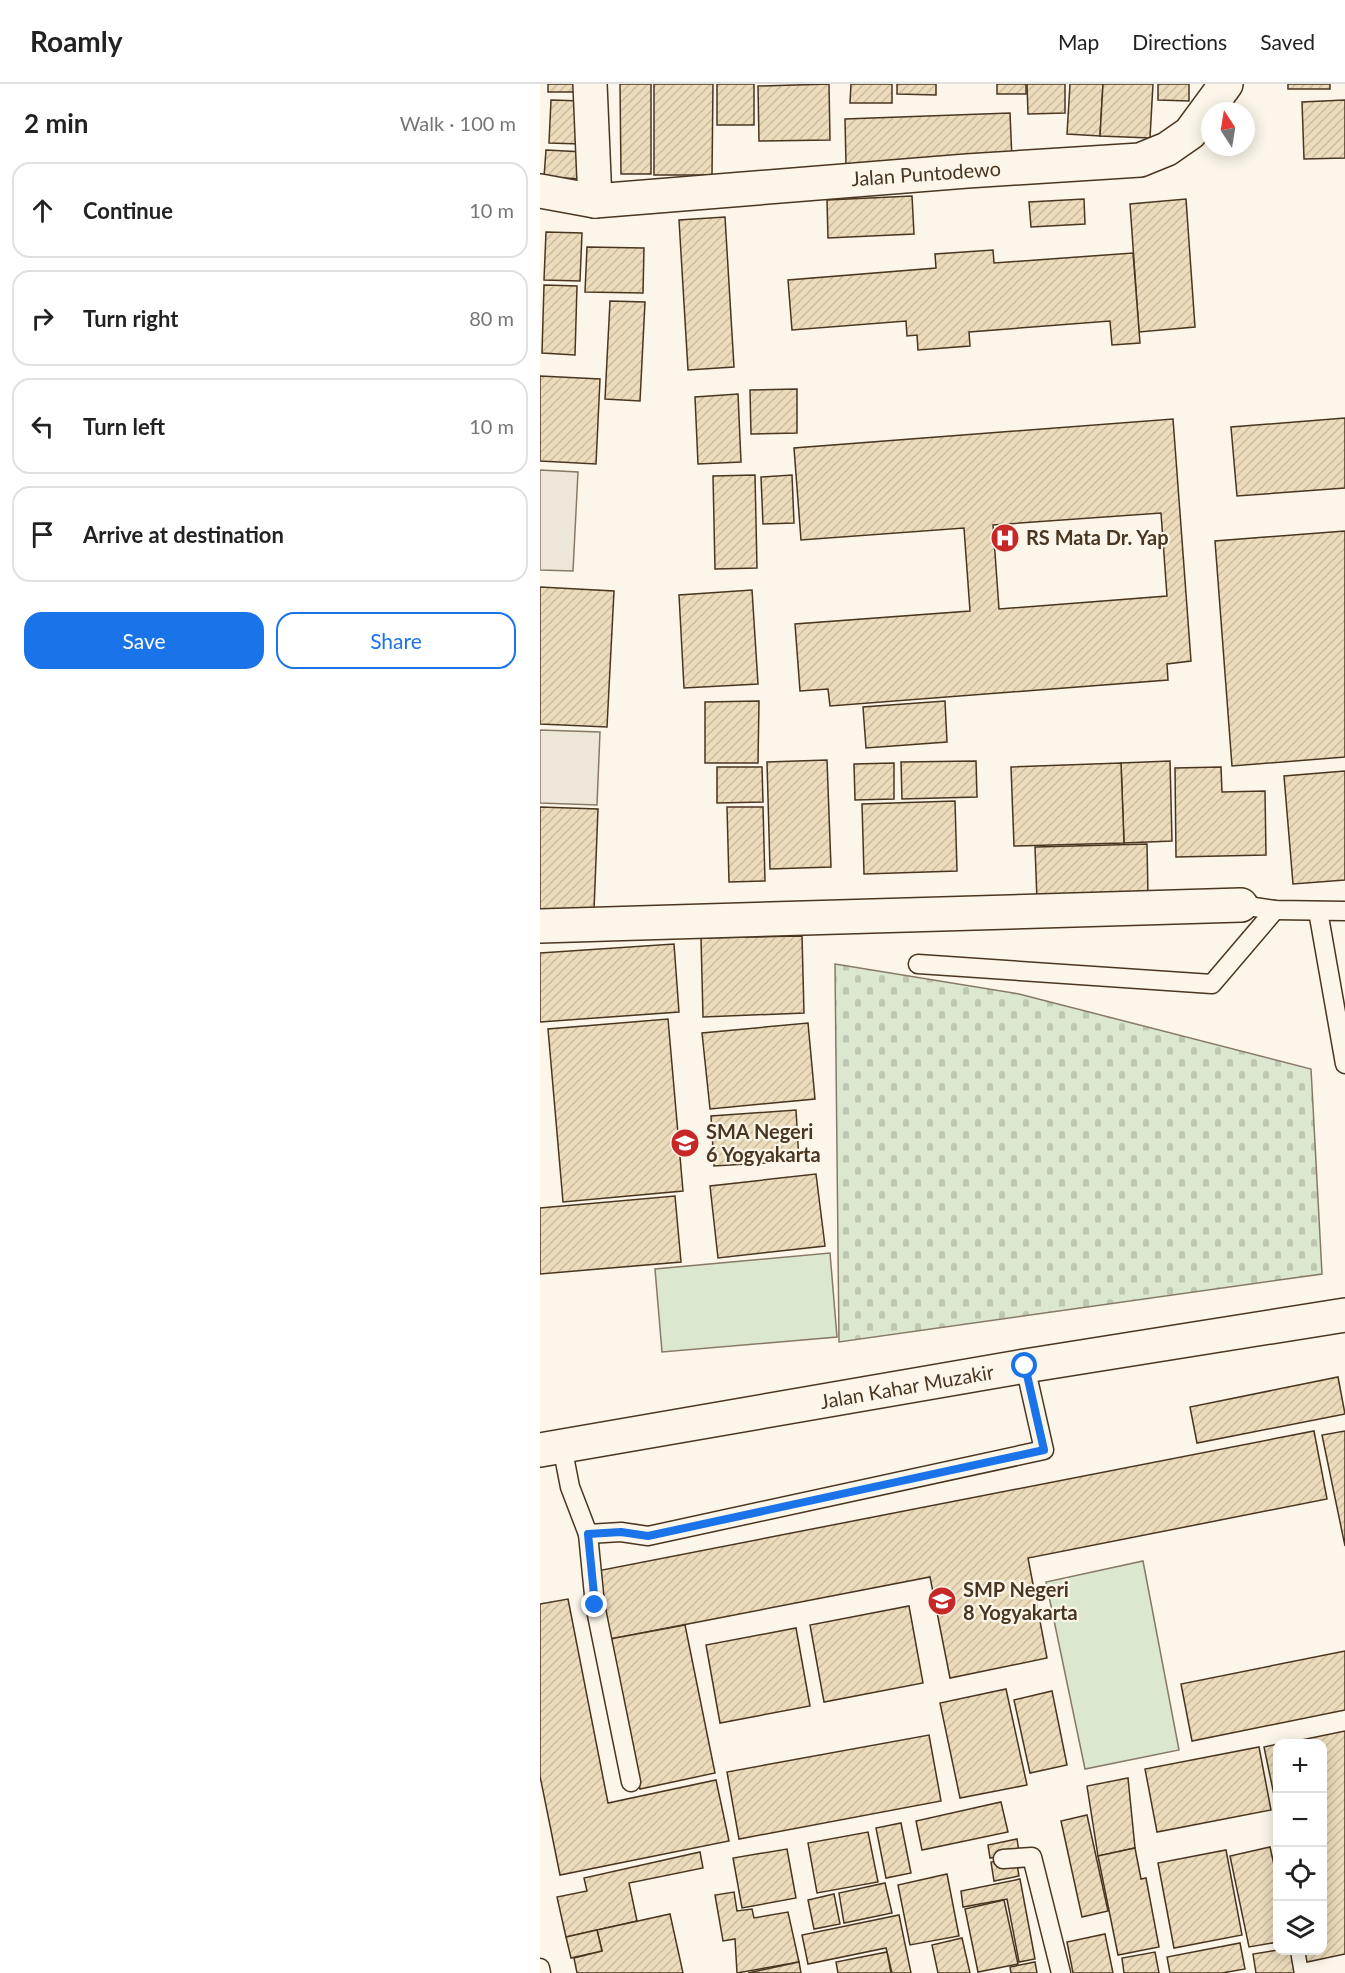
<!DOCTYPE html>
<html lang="en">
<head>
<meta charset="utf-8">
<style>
  body { margin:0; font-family:Lato,sans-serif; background:#f2f2f2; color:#222 }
  .controls { position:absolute; right:18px; bottom:18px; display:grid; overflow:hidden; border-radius:12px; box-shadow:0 3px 15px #0003 }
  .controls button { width:54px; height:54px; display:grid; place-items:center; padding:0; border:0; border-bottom:2px solid #e0e0e0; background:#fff; color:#222; font:30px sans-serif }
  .compass { position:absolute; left:661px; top:18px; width:54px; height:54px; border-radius:50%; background:#fff; box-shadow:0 3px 15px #0003; rotate:348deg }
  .stop { position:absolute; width:18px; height:18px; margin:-14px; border:4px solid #1a73e8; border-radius:50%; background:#fff }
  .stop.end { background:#1a73e8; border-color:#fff; box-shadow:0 2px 6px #0008 }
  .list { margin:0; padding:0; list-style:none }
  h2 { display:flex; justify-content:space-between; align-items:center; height:78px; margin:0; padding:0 24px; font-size:26px }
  h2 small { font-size:20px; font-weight:400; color:#767676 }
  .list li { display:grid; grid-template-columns:39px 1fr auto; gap:18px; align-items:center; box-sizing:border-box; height:96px; margin:0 12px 12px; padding:0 12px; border:2px solid #e0e0e0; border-radius:18px }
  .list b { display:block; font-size:22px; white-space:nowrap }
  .list em { font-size:20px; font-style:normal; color:#767676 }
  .actions { display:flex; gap:12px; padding:18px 24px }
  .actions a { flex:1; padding:14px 0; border:2px solid #1a73e8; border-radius:18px; text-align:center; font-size:21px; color:#1a73e8 }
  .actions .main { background:#1a73e8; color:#fff }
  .icon { flex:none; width:33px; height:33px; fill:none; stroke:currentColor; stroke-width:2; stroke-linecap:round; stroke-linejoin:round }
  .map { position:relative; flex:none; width:805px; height:1889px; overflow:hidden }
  header { display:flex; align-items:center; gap:36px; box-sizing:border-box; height:84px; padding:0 30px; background:#fff; border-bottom:2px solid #e0e0e0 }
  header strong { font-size:28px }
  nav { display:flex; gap:33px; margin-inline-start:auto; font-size:21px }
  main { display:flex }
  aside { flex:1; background:#fff }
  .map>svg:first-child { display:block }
  .cemetery { fill:url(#cemetery-stones); stroke:#887966; stroke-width:1.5 }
  .garden { fill:#dce7d0; stroke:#887966; stroke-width:1.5 }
  .parking { fill:#ede7d9; stroke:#887966; stroke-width:1.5 }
  .building { fill:url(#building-hatch); stroke:#4a3520; stroke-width:1.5; fill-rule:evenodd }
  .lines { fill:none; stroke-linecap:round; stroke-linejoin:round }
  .lane-casing { stroke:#4a3520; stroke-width:21 }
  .street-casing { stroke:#4a3520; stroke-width:36 }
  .secondary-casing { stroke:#4a3520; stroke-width:36 }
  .lane { stroke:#fbf6e9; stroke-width:18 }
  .street { stroke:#fbf6e9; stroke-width:33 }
  .secondary { stroke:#fbf6e9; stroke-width:33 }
  .route { stroke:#1a73e8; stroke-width:8 }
  .labels { text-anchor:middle; stroke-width:4.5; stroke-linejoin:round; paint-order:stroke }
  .street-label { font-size:20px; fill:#4a3520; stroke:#fbf6e9 }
  .poi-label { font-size:20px; font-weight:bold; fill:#4a3520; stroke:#fbf6e9; text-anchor:start }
</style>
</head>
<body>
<header>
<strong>Roamly</strong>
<nav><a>Map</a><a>Directions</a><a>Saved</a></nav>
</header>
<main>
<aside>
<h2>2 min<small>Walk · 100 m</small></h2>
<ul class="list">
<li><svg class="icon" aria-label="ahead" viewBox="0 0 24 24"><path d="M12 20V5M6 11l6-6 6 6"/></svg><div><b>Continue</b></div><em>10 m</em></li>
<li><svg class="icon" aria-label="right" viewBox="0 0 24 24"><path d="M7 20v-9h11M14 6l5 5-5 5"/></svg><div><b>Turn right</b></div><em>80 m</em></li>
<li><svg class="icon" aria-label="left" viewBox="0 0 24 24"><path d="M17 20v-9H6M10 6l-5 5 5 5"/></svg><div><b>Turn left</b></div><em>10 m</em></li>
<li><svg class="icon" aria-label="arrive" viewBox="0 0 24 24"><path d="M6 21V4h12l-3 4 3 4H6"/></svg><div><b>Arrive at destination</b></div></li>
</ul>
<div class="actions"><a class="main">Save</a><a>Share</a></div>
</aside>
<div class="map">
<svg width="805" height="1889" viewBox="0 0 805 1889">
  <defs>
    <pattern id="cemetery-stones" width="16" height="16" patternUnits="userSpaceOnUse" patternTransform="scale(1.5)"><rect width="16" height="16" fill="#dce7d0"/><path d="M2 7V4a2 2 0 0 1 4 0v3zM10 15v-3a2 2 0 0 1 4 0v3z" fill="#bec7b2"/></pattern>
    <pattern id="building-hatch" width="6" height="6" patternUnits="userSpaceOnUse" patternTransform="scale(1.5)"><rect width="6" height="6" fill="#ecdcbc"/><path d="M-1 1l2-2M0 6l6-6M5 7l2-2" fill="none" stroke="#ccbda1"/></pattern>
  </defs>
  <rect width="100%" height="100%" fill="#fbf6e9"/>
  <polygon class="cemetery" points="295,880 479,910 771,985 782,1190 299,1258"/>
  <g class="garden">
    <polygon points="290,1169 297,1253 122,1268 115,1185"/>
    <polygon points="603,1477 639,1666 545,1685 506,1498"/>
  </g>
  <g class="parking">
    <polygon points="0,386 38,388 33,487 0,486"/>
    <polygon points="0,646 60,648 57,721 0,719"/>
  </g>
  <g class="building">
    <rect x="8" y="0" width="30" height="8"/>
    <polygon points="80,0 111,0 111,90 81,90"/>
    <polygon points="114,0 173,0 172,91 114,91"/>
    <rect x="177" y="0" width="37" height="41"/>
    <polygon points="289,0 290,56 219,57 218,2"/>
    <polygon points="311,0 352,0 352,19 310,19"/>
    <polygon points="357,0 396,0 396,11 357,10"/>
    <rect x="457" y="0" width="29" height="10"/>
    <polygon points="487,0 525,0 525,29 488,30"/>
    <polygon points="530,0 563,0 560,52 527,50"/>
    <polygon points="563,0 613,0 610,54 560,52"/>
    <polygon points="618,0 649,0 649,17 618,16"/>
    <rect x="748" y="0" width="42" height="5"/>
    <polygon points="11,16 42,17 40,60 9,59"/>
    <polygon points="805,16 805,74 764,75 762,18"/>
    <polygon points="470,29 472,76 306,81 305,35"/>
    <polygon points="6,66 44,68 43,95 4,93"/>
    <polygon points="372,112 374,150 288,154 287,116"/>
    <polygon points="544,115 545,140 491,143 489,118"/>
    <polygon points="646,115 655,243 599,248 590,120"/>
    <polygon points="185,133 194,283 148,286 139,136"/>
    <polygon points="6,148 42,149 40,197 4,196"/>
    <polygon points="47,163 104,164 103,209 45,208"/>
    <polygon points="453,166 454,179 593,169 600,259 572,261 570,237 429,248 430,262 378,266 377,251 367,252 366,237 252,246 248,196 396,184 395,170"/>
    <polygon points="4,201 37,202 35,271 2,269"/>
    <polygon points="70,217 105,218 100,317 65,315"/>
    <polygon points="0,292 60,295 56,380 0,377"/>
    <polygon points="257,305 257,349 211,350 210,306"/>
    <polygon points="198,310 201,378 158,380 155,313"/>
    <polygon points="805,334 805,404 697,412 691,343"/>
    <path d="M 633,335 L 651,577 L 627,580 L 628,596 L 290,622 L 288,605 L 260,607 L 255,540 L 430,527 L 424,444 L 261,456 L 254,364 ZM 621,429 L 627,512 L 459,525 L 453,441 Z"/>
    <polygon points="215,391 217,484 175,485 173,392"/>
    <polygon points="252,391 254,439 223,440 221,393"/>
    <polygon points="805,447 805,673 692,682 675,457"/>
    <polygon points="0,503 74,507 67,643 0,640"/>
    <polygon points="212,506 218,600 144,604 139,511"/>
    <polygon points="219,617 218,679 165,679 165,618"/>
    <polygon points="405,617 407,658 326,664 323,623"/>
    <polygon points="287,676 291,783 230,785 227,678"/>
    <polygon points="436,677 437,713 362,715 361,678"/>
    <polygon points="630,677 632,757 584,759 581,679"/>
    <polygon points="354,679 354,715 315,716 314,680"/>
    <polygon points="581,679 584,759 474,762 471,683"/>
    <polygon points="177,683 222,683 223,718 177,719"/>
    <polygon points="681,683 682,708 725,707 726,771 636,773 635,684"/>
    <polygon points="805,687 805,796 753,800 744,692"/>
    <polygon points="415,717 417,787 324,790 322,720"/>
    <polygon points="0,723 58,725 54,826 0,825"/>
    <polygon points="187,723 223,723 225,797 189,798"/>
    <polygon points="607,760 608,813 497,816 495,763"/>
    <polygon points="262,852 264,929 163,933 161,854"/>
    <polygon points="134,860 139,928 0,938 0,869"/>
    <polygon points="128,935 143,1107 23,1118 8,945"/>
    <polygon points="268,939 275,1015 170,1025 162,949"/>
    <polygon points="256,1026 259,1077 174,1082 171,1032"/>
    <polygon points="276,1090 285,1162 178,1174 170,1102"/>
    <polygon points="135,1112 141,1178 0,1190 0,1124"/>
    <polygon points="798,1293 805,1330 657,1359 650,1323"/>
    <polygon points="774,1347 787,1415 488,1474 507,1574 410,1594 390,1493 70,1555 57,1487"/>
    <polygon points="805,1347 805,1462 782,1351"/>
    <polygon points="28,1515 68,1719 176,1696 189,1757 20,1791 0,1692 0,1520"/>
    <polygon points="369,1522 383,1599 284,1618 270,1541"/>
    <polygon points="145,1541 175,1689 100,1705 70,1555"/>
    <polygon points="256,1544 270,1622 180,1639 166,1561"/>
    <polygon points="805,1567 805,1626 652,1657 641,1600"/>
    <polygon points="466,1605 487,1701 420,1714 400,1619"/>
    <polygon points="512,1607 527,1681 490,1689 474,1616"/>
    <polygon points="805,1647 805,1870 767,1878 765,1866 782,1866 782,1660 742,1660"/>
    <polygon points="389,1651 401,1717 199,1755 187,1688"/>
    <polygon points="738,1660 738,1730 724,1663"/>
    <polygon points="719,1663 731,1726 617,1748 605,1685"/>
    <polygon points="588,1694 595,1764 558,1772 547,1702"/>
    <polygon points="461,1718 468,1748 382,1766 376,1737"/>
    <polygon points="547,1731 568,1827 542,1833 521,1737"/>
    <polygon points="361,1739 371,1789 346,1794 336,1744"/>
    <polygon points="328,1748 338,1798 277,1809 268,1759"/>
    <polygon points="477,1755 479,1768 450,1774 448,1761"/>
    <polygon points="730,1763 738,1799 738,1858 709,1863 690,1772"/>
    <polygon points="595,1764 601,1795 606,1794 619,1863 578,1871 558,1772"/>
    <polygon points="247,1765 256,1814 202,1824 193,1774"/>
    <polygon points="686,1766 702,1851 634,1864 618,1779"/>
    <polygon points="160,1768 163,1784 89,1799 97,1837 26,1853 17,1813 47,1807 44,1794"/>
    <polygon points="476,1774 479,1792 454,1797 451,1778"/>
    <polygon points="407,1790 419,1852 370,1861 358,1801"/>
    <polygon points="480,1795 495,1875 479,1878 467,1815 423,1823 421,1807"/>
    <polygon points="345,1799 352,1829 304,1839 299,1809"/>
    <polygon points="194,1808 197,1827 212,1825 214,1834 248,1828 259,1878 197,1889 195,1855 183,1857 175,1811"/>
    <polygon points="294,1810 300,1840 274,1845 268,1816"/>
    <polygon points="464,1816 478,1880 438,1888 425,1825"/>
    <polygon points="130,1830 143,1889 37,1889 34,1874 62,1867 57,1846"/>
    <polygon points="359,1831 371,1889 352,1889 346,1864 268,1880 262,1851"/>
    <polygon points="57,1846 62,1867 31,1874 26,1853"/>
    <polygon points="565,1850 573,1889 533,1889 527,1858"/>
    <polygon points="422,1854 430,1889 398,1889 392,1861"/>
    <polygon points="700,1859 705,1885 682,1889 630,1889 627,1873"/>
    <polygon points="738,1866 750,1866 754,1889 716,1889 713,1870"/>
    <polygon points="347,1868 351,1889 298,1889 296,1878"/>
    <polygon points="615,1868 619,1889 584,1889 582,1874"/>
    <polygon points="259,1878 261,1889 208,1889"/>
    <polygon points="495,1878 497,1889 471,1889 470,1883"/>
  </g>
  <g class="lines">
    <g class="lane-casing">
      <g id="lane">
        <polyline points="701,821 735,826 805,827"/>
        <polyline points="778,827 805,980"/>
        <polyline points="378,880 672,900 735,826"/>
        <polyline points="22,1362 30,1403 48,1450 81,1448 108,1452 504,1366 485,1282"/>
        <polyline points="48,1450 55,1521 91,1698"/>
        <polyline points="463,1775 492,1773 521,1889"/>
        <polyline points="0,1884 1,1889"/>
      </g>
    </g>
    <g class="street-casing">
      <g id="street">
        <polyline points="50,0 55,117"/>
        <polyline points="0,107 55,117 427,87 600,76 627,65 650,49 686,0"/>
        <polyline points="0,842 701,821"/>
      </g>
    </g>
    <g class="secondary-casing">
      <polyline id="secondary" points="0,1366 485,1282 805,1231"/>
    </g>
    <use href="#lane" class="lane"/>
    <use href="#street" class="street"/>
    <use href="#secondary" class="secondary"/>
  </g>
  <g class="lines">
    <polyline class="route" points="55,1521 48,1450 81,1448 108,1452 504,1366 485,1282"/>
  </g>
  <defs>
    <g id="hospital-disc" transform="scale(1.5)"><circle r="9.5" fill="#c62828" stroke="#fbf6e9"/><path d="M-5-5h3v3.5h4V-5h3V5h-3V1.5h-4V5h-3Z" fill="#fff"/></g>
    <g id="school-disc" transform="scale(1.5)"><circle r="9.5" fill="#c62828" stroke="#fbf6e9"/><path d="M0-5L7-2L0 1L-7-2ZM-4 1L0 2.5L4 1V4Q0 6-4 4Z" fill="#fff"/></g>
  </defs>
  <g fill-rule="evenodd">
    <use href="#hospital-disc" x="465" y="454"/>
    <use href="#school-disc" x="145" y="1059"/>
    <use href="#school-disc" x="402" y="1517"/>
  </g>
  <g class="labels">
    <g class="street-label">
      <text transform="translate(386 90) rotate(-4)" y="7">Jalan Puntodewo</text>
      <text transform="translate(367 1303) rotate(-10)" y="7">Jalan Kahar Muzakir</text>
    </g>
    <g class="poi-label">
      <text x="486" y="461">RS Mata Dr. Yap</text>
      <text x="166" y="1055">SMA Negeri<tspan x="166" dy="23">6 Yogyakarta</tspan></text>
      <text x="423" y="1513">SMP Negeri<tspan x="423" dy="23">8 Yogyakarta</tspan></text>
    </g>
  </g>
</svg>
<div class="controls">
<button>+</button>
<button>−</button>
<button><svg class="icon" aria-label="locate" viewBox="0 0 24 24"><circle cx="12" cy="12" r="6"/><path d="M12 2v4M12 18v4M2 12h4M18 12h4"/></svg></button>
<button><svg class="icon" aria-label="layers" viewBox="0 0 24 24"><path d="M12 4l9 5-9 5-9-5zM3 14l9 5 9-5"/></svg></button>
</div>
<svg class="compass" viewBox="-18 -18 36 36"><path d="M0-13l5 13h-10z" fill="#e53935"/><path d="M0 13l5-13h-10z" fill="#767676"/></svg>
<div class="stop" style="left:485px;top:1282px"></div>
<div class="stop end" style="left:55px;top:1521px"></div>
</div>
</main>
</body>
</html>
